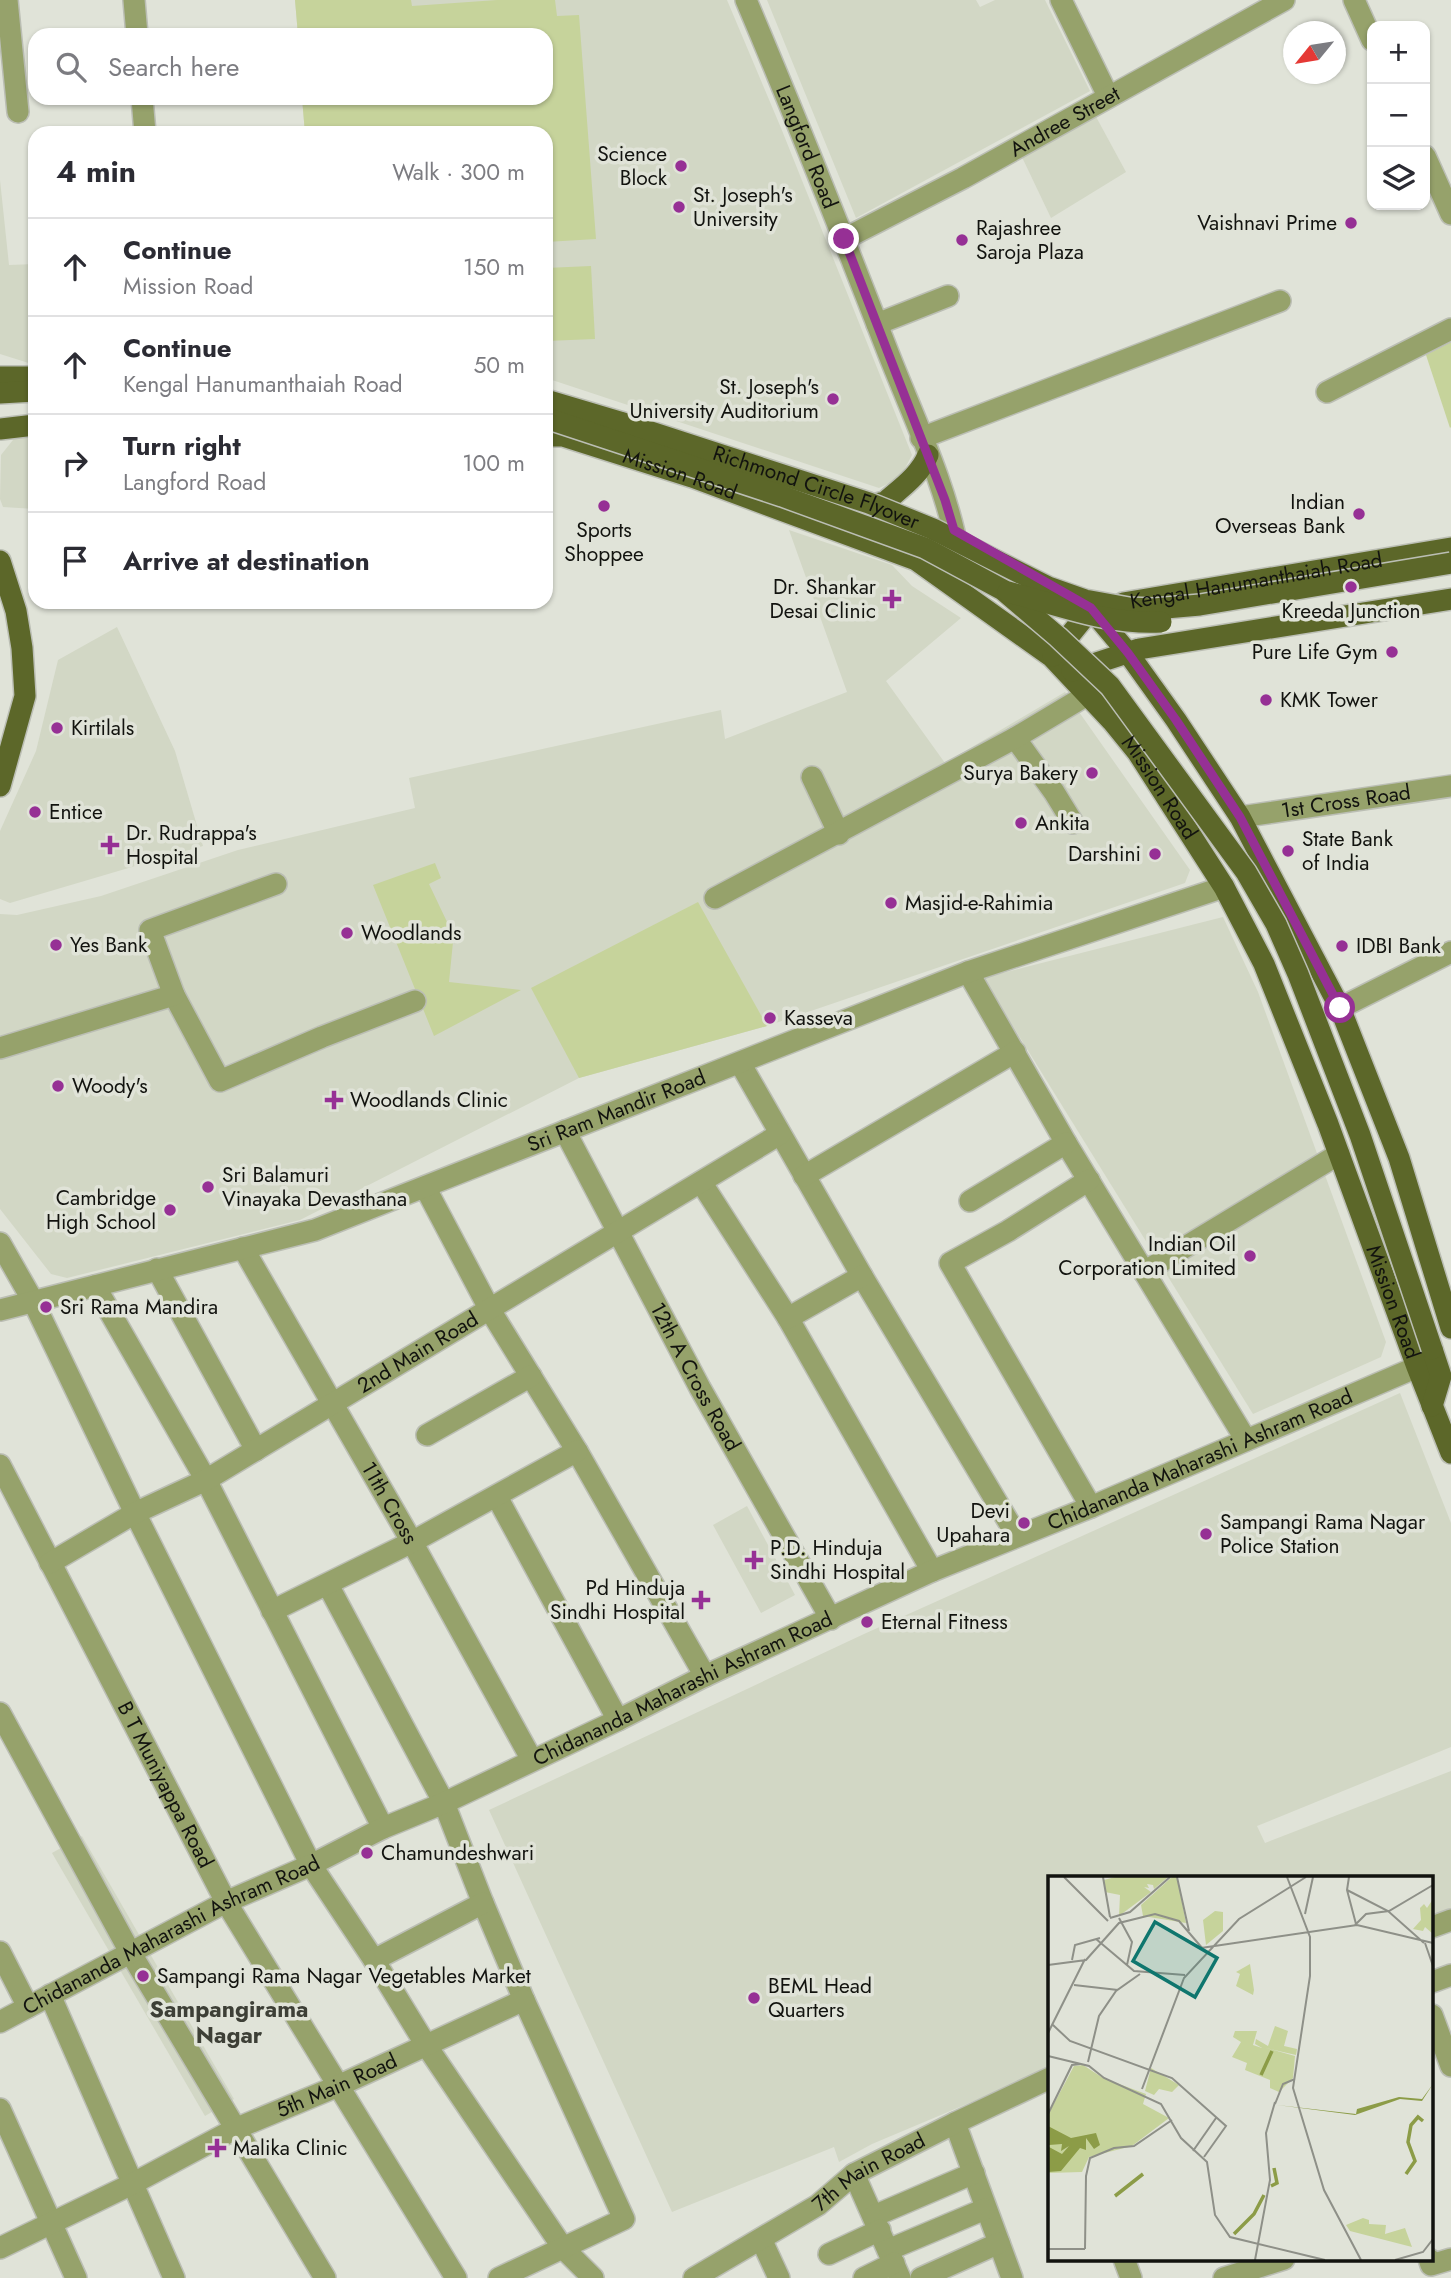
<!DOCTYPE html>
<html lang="en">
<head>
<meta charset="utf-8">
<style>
  body { margin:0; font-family:Jost,sans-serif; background:#f7f7f7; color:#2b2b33 }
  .controls { position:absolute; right:21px; top:21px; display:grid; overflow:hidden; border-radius:14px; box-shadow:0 2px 5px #0004 }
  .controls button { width:63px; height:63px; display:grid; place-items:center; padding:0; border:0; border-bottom:2px solid #e1e1e2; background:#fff; color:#2b2b33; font:35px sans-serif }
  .compass { position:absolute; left:1283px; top:21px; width:63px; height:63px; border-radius:50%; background:#fff; box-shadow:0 2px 5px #0004; rotate:240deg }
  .stop { position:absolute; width:21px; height:21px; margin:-16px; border:5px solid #963095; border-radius:50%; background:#fff }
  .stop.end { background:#963095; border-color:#fff; box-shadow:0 2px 7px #0008 }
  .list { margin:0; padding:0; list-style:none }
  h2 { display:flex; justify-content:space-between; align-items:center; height:91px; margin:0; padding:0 28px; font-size:30px }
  h2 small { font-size:23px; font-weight:400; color:#7c7c81 }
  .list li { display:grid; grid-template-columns:46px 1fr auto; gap:21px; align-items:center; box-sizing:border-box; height:98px; padding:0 28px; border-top:2px solid #e1e1e2 }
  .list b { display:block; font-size:26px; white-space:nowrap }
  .list p { margin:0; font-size:23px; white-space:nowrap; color:#7c7c81 }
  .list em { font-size:23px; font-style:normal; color:#7c7c81 }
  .icon { flex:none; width:38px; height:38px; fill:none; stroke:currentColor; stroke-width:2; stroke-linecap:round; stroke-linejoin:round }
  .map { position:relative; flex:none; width:1451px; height:2278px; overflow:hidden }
  .search { position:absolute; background:#fff; box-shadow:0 2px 5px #0004; left:28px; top:28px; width:525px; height:77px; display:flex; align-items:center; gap:18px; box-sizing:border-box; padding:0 24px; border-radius:21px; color:#7c7c81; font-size:26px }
  .panel { position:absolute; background:#fff; box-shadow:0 2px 5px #0004; left:28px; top:126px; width:525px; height:483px; border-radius:21px }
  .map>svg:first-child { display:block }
  .built { fill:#d2d7c5 }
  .green { fill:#c6d39b }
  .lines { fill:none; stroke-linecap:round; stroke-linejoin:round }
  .minor-casing { stroke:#bbbeb4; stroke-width:24 }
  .major-casing { stroke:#bbbeb4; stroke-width:24 }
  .minor { stroke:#96a26b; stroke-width:21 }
  .major { stroke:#5c6729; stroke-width:21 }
  .major-bridge-casing { stroke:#bbbeb4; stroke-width:24; stroke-linecap:butt }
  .major-bridge { stroke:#5c6729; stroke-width:21 }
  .route { stroke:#963095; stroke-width:9 }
  .poi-dot { fill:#963095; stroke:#e0e3d8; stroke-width:2.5 }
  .labels { text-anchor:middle; stroke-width:7; stroke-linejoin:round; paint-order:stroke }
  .street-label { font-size:21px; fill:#12130f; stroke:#e0e3d8 }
  .poi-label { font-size:21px; fill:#12130f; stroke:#e0e3d8; text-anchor:start }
  .neighbourhood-label { font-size:23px; font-weight:bold; fill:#3d3f36; stroke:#e0e3d8 }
  .inset-river { fill:none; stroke:#8c9c47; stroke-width:3.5 }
  .inset-road { fill:none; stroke:#8e9088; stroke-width:2 }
  .view { fill:#0f766e; fill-opacity:0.15; stroke:#0f766e; stroke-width:3.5 }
  .inset-edge { fill:none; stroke:#12130f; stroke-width:3.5 }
</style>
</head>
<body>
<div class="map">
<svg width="1451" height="2278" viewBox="0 0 1451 2278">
  <rect width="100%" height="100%" fill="#e0e3d8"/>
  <g class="built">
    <polygon points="295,0 727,0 781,128 912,455 903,472 892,482 879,488 546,378 546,133 305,133 302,98 546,98 546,35 298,35"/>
    <polygon points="767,0 976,0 980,7 995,0 1045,0 1090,91 856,218"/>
    <polygon points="1094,113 1126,172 1051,218 1020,153"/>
    <polygon points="0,180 9,265 35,264 35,365 0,354"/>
    <polygon points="35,433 35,509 3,507 0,499 1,455 17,435"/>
    <polygon points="789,530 892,565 912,586 961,618 886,681 945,763 1065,692 1190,870 1185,883 767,1026 579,1078 300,1220 67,1278 51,1274 0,1209 0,914 17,915 101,896 238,850 415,808 409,778 721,710 725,739 847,692"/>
    <polygon points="117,627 175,751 203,846 10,903 0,899 0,831 36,751 58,660"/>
    <polygon points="1223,917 1258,992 1386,1342 1381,1357 1253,1414 983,978"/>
    <polygon points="1400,1393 1451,1523 1451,1747 1257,1826 1265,1843 1451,1771 1451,1914 1432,1921 1432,1877 1050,1877 1050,2069 872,2144 839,2162 834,2147 672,2212 489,1810 864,1634"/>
    <polygon points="747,1506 795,1595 761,1613 713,1525"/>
    <polygon points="82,1836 234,2099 205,2116 52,1853"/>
  </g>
  <g class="green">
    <polygon points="295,0 411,0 412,6 497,0 555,0 557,16 579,15 596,239 546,242 546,133 305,133 302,98 546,98 546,35 298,35"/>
    <polygon points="591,266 595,339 546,341 546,268"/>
    <polygon points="1451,342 1451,427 1450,428 1426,355"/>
    <polygon points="435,863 441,878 429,884 448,924 455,922 449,982 521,990 434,1036 373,885"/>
    <polygon points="698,902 767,1026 579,1078 531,988"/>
  </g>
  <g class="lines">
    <g class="minor-casing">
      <g id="minor">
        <polyline points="7,0 18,112"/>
        <polyline points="134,0 137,35"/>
        <path id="s1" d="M 746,0 C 796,118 843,236 889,355 C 915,421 947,487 959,556"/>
        <polyline points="1061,0 1108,96"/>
        <polyline points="1354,0 1372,40"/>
        <polyline points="142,98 145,133"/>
        <polyline points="1425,156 1451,214"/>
        <path id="s2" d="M 844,239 L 963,178 L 1284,0"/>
        <polyline points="877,324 948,296"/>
        <polyline points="1327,392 1451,329"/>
        <polyline points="921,438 1280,301"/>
        <polyline points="1015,738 1054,792 1073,823"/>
        <polyline points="812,777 839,834"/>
        <path id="s3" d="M 1240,817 L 1451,786"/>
        <polyline points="715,898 1015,738 1087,695"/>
        <polyline points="968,972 1066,1143 1246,1440"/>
        <polyline points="174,995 220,1081 322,1037 415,1001"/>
        <polyline points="1340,1008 1451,952"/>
        <polyline points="0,1048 174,995 150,930 276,884"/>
        <polyline points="740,1063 862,1276 1017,1536"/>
        <path id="s4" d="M 565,1131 L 700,1388 L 831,1619"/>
        <polyline points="804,1176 1015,1052"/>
        <polyline points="1089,1180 1008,1231 950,1263 1091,1507"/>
        <polyline points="701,1182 788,1318 932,1571"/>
        <polyline points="425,1187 490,1310 577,1451 705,1676"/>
        <polyline points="970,1201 1066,1143"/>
        <polyline points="0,1243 33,1301 135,1513 311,1865 374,1960 426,2045 563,2248 593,2278"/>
        <path id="s5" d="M 243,1248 L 412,1542 L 532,1760"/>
        <polyline points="157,1269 256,1450"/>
        <polyline points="1144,1272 1339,1154"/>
        <polyline points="95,1286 206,1480 383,1828"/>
        <path id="s6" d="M 0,1310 L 315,1230 L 968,972 L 1224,887"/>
        <polyline points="788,1318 862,1276"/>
        <polyline points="427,1435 531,1376"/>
        <path id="s7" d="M 0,1465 L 226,1902 L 456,2278"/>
        <polyline points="497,1497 618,1720"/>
        <path id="s8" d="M 50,1563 L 135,1513 L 206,1480 L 780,1134"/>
        <polyline points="328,1585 444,1803 483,1903 524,2000 624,2219 499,2278"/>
        <polyline points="272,1611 412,1542 577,1451"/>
        <polyline points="0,1713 130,1952 325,2278"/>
        <polyline points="1432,1927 1451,1920"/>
        <polyline points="0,1952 28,2007"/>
        <polyline points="374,1960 483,1903"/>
        <polyline points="1432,1982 1451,1975"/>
        <polyline points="50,1995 174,2278"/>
        <polyline points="1432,2015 1451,2066"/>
        <path id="s9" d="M 0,2022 L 226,1902 L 311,1865 L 383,1828 L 444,1803 L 618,1720 L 705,1676 L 932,1571 L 1091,1507 L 1417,1367"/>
        <polyline points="0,2109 76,2278"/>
        <polyline points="955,2123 1012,2278"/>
        <polyline points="854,2174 900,2278"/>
        <polyline points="874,2216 974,2173"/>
        <polyline points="761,2239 779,2278"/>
        <path id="s10" d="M 0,2248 L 132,2184 L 235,2129 L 338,2086 L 524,2000"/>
        <polyline points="888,2250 985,2209"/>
        <polyline points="829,2254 880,2230"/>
        <polyline points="1124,2259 1131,2278"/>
        <polyline points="1429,2259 1431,2265 1451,2259"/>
        <path id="s11" d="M 694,2278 L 818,2205 L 854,2174 L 955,2123 L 1050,2078"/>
        <polyline points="864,2278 894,2263"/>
        <polyline points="921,2278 999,2243"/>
        <polyline points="1224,2278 1284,2259"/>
      </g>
    </g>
    <g class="major-casing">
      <g id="major">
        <polyline points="0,377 35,377"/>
        <polyline points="0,393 35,391"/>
        <polyline points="0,429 35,425"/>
        <path id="s12" d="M 546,436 L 563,436 L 692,477 L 916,560 L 1052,657 L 1112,721 L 1138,753 L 1224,887 L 1264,964 L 1328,1124 L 1417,1367 L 1451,1453"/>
        <path d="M 880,503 L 885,502 C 901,488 920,475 928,455"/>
        <polyline points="0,561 16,611 22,648 25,696 0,786"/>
        <path id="s13" d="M 1123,603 L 1451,548"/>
        <polyline points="1091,609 1128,653 1176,720 1240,817 1340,1008 1399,1158 1451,1328"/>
        <polyline points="1053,656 1091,609"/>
        <polyline points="1072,671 1139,649 1451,599"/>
        <polyline points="1432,1349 1441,1376 1432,1406"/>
      </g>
    </g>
    <use href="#minor" class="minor"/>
    <use href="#major" class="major"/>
    <g class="major-bridge-casing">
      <g id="major-bridge">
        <path id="s14" d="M 546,400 L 620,422 L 869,503 L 933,529 L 1048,587 L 1085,600 L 1129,608 L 1154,609 L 1200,605 L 1451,563"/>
        <polyline points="546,418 782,496 925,548 1003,590 1058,637 1110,686 1246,872 1276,924 1298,974 1360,1135 1432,1349"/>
        <path d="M 1008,592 C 1060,605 1108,625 1161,622"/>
      </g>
    </g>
    <use href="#major-bridge" class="major-bridge"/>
  </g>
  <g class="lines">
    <polyline class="route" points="844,239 945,500 954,530 1091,608 1128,653 1176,720 1240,817 1340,1008"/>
  </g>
  <g class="poi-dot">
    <circle cx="681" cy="166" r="7"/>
    <circle cx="679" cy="207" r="7"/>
    <circle cx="1351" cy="223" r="7"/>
    <circle cx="962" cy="240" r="7"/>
    <circle cx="833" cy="399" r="7"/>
    <circle cx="604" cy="506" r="7"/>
    <circle cx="1359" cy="514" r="7"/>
    <circle cx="1351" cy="587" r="7"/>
    <path d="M888.5 588.5h7v7h7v7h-7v7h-7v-7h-7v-7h7z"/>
    <circle cx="1392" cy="652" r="7"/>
    <circle cx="1266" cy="700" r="7"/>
    <circle cx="57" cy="728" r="7"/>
    <circle cx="1092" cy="773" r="7"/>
    <circle cx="35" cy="812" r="7"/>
    <circle cx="1021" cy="823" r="7"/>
    <path d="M106.5 834.5h7v7h7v7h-7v7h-7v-7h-7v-7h7z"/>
    <circle cx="1288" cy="851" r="7"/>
    <circle cx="1155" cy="854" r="7"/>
    <circle cx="891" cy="903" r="7"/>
    <circle cx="347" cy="933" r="7"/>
    <circle cx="56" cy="945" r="7"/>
    <circle cx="1342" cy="946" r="7"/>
    <circle cx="770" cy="1018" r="7"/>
    <circle cx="58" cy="1086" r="7"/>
    <path d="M330.5 1089.5h7v7h7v7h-7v7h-7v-7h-7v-7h7z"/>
    <circle cx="208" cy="1187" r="7"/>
    <circle cx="170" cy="1210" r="7"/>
    <circle cx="1250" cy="1256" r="7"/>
    <circle cx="46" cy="1307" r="7"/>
    <circle cx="1024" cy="1523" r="7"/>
    <circle cx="1206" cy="1534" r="7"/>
    <path d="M750.5 1549.5h7v7h7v7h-7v7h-7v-7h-7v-7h7z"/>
    <path d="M697.5 1589.5h7v7h7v7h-7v7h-7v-7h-7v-7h7z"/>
    <circle cx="867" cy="1622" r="7"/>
    <circle cx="367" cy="1853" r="7"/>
    <circle cx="143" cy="1976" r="7"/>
    <circle cx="754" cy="1998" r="7"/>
    <path d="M213.5 2137.5h7v7h7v7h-7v7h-7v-7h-7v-7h7z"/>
  </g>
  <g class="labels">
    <g class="street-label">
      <text dy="7" stroke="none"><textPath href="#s2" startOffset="250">Andree Street</textPath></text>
      <text dy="7" stroke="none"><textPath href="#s1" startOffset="159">Langford Road</textPath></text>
      <text dy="7" stroke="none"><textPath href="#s12" startOffset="140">Mission Road</textPath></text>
      <text dy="7" stroke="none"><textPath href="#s14" startOffset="284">Richmond Circle Flyover</textPath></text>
      <text dy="7" stroke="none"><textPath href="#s13" startOffset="135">Kengal Hanumanthaiah Road</textPath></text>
      <text dy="7" stroke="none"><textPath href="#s12" startOffset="728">Mission Road</textPath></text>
      <text dy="7" stroke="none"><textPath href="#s3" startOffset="107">1st Cross Road</textPath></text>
      <text dy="7" stroke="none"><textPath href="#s6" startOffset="649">Sri Ram Mandir Road</textPath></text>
      <text dy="7" stroke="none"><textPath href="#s12" startOffset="1295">Mission Road</textPath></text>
      <text dy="7" stroke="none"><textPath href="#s8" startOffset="424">2nd Main Road</textPath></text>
      <text dy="7" stroke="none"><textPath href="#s4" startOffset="278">12th A Cross Road</textPath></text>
      <text dy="7" stroke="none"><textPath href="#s9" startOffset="1326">Chidananda Maharashi Ashram Road</textPath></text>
      <text dy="7" stroke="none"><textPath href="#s5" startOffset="294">11th Cross</textPath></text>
      <text dy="7" stroke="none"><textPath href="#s9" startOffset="760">Chidananda Maharashi Ashram Road</textPath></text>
      <text dy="7" stroke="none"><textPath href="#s7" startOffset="360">B T Muniyappa Road</textPath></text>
      <text dy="7" stroke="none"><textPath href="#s9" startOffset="192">Chidananda Maharashi Ashram Road</textPath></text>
      <text dy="7" stroke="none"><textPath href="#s10" startOffset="374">5th Main Road</textPath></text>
      <text dy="7" stroke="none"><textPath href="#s11" startOffset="205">7th Main Road</textPath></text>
    </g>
    <g class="poi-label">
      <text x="667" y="161" text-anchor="end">Science<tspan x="667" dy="24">Block</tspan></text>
      <text x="693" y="202">St. Joseph's<tspan x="693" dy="24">University</tspan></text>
      <text x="1337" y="230" text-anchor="end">Vaishnavi Prime</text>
      <text x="976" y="235">Rajashree<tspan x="976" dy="24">Saroja Plaza</tspan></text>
      <text x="819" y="394" text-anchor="end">St. Joseph's<tspan x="819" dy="24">University Auditorium</tspan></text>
      <text x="1345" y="509" text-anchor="end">Indian<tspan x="1345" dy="24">Overseas Bank</tspan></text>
      <text x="604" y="537" text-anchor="middle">Sports<tspan x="604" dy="24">Shoppee</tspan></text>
      <text x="876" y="594" text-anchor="end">Dr. Shankar<tspan x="876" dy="24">Desai Clinic</tspan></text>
      <text x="1351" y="618" text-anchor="middle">Kreeda Junction</text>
      <text x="1378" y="659" text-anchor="end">Pure Life Gym</text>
      <text x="1280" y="707">KMK Tower</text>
      <text x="71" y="735">Kirtilals</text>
      <text x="1078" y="780" text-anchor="end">Surya Bakery</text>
      <text x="49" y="819">Entice</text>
      <text x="1035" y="830">Ankita</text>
      <text x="126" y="840">Dr. Rudrappa's<tspan x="126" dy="24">Hospital</tspan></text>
      <text x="1302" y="846">State Bank<tspan x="1302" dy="24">of India</tspan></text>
      <text x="1141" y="861" text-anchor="end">Darshini</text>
      <text x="905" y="910">Masjid-e-Rahimia</text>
      <text x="361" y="940">Woodlands</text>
      <text x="70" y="952">Yes Bank</text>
      <text x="1356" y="953">IDBI Bank</text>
      <text x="784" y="1025">Kasseva</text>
      <text x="72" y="1093">Woody's</text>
      <text x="350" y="1107">Woodlands Clinic</text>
      <text x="222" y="1182">Sri Balamuri<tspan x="222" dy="24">Vinayaka Devasthana</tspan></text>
      <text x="156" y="1205" text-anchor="end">Cambridge<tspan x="156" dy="24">High School</tspan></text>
      <text x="1236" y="1251" text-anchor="end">Indian Oil<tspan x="1236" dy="24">Corporation Limited</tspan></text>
      <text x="60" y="1314">Sri Rama Mandira</text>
      <text x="1010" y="1518" text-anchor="end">Devi<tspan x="1010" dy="24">Upahara</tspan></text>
      <text x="1220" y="1529">Sampangi Rama Nagar<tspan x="1220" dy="24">Police Station</tspan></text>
      <text x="770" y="1555">P.D. Hinduja<tspan x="770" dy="24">Sindhi Hospital</tspan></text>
      <text x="685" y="1595" text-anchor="end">Pd Hinduja<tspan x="685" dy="24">Sindhi Hospital</tspan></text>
      <text x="881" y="1629">Eternal Fitness</text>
      <text x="381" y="1860">Chamundeshwari</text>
      <text x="157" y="1983">Sampangi Rama Nagar Vegetables Market</text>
      <text x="768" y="1993">BEML Head<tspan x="768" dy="24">Quarters</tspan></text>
      <text x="233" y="2155">Malika Clinic</text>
    </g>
    <g class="neighbourhood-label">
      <text x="229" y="2017">Sampangirama<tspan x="229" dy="26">Nagar</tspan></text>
    </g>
  </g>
  <g transform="translate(1048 1876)">
    <rect width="385" height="385" fill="#e0e3d8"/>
    <path d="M 67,1 L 120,1 L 106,13 L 105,9 L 99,8 L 101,12 L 96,11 L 103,16 L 71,40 L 72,19 L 57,16 L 56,4 ZM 124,1 L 129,1 L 138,47 L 95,40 L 93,29 ZM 385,23 L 385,58 L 377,51 L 375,55 L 365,53 L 373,44 L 372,32 L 376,28 L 379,32 ZM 167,35 L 175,36 L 175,55 L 158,69 L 155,44 ZM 202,88 L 206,114 L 205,119 L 188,110 L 192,98 L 188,96 ZM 227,150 L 240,155 L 236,170 L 249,173 L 248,179 L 218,172 L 247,180 L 245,202 L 231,216 L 222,212 L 222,204 L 197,194 L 199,187 L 184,181 L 193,166 L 185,161 L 187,155 L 209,155 L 205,169 L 214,172 L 207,168 L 208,163 L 220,170 ZM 35,189 L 55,202 L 98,218 L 95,228 L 121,242 L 84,270 L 41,281 L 34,296 L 0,297 L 0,239 L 26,190 ZM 103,192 L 131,209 L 124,216 L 111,213 L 106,219 L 97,215 ZM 315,342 L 321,344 L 321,348 L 338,349 L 337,358 L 357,352 L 364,371 L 302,355 L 298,349 Z" fill="#c6d39b"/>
    <path d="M 385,208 L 374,225 L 352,223 L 307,239 L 229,229 L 308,238 L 309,233 L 351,221 L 374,223 ZM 0,250 L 23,262 L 48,257 L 52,269 L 46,273 L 38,262 L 38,274 L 32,272 L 13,295 L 0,296 L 1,271 L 14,278 L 21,270 L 13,275 L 14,268 L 1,269 Z" fill="#8c9c47"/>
    <path class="inset-river" d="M 213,199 L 224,175M 358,298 L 367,285 L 360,266 L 363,249 L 370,241 L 375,245M 223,310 L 229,307 L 226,292M 67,320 L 95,298M 186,358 L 206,338 L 216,319"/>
    <path class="inset-road" d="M 16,1 L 60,45M 55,1 L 62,41M 129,1 L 141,55M 239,1 L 262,61 L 262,100 L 245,212 L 276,314 L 313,384M 301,1 L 299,14 L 308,48M 299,14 L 340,35 L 376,67M 257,38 L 265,1M 62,42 L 82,36 L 122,1M 71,42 L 84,66 L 79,89M 307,49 L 318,38 L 341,35 L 385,9M 48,63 L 86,95 L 137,99M 377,67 L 385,90M 153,72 L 309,49 L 385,67M 24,84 L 27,69 L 52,62M 0,89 L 38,84 L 71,47 L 107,38 L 131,45 L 155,73M 26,109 L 70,114M 5,149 L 22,165 L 124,202 L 178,250 L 156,281M 0,157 L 37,83M 0,180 L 41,190 L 56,202 L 113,228 L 133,262 L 159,286 L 167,339 L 182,361 L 277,384M 40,186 L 51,140 L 68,115 L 92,98M 94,213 L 136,102 L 191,43 L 258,1M 227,228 L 235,208 L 247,203M 0,238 L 24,189 L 32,188M 145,275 L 168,242M 0,373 L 37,373M 37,373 L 38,300 L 42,282 L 66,272 L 86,270 L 124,244M 207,384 L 222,304 L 218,257 L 227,226M 347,384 L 375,376 L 385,363"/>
    <path class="view" d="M 107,46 L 169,82 L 147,121 L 85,85 Z"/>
    <rect width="385" height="385" class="inset-edge"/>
  </g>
</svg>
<div class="controls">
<button>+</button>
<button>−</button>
<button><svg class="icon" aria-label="layers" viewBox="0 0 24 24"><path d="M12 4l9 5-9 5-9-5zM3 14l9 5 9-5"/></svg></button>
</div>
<svg class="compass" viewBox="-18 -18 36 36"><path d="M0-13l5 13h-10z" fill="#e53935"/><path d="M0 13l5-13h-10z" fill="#7c7c81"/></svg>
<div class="stop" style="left:1340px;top:1008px"></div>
<div class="stop end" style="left:844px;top:239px"></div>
<div class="search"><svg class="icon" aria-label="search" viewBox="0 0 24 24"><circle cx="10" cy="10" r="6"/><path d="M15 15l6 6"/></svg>Search here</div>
<section class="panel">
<h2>4 min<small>Walk · 300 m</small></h2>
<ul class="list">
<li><svg class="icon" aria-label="ahead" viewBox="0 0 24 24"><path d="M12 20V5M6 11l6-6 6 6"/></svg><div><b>Continue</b><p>Mission Road</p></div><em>150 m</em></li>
<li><svg class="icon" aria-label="ahead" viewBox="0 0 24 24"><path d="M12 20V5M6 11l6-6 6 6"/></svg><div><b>Continue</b><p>Kengal Hanumanthaiah Road</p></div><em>50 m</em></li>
<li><svg class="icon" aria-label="right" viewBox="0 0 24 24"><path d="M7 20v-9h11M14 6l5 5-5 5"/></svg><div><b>Turn right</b><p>Langford Road</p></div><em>100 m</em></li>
<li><svg class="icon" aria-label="arrive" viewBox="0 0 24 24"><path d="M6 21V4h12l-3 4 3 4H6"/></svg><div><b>Arrive at destination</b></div></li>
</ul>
</section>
</div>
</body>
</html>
